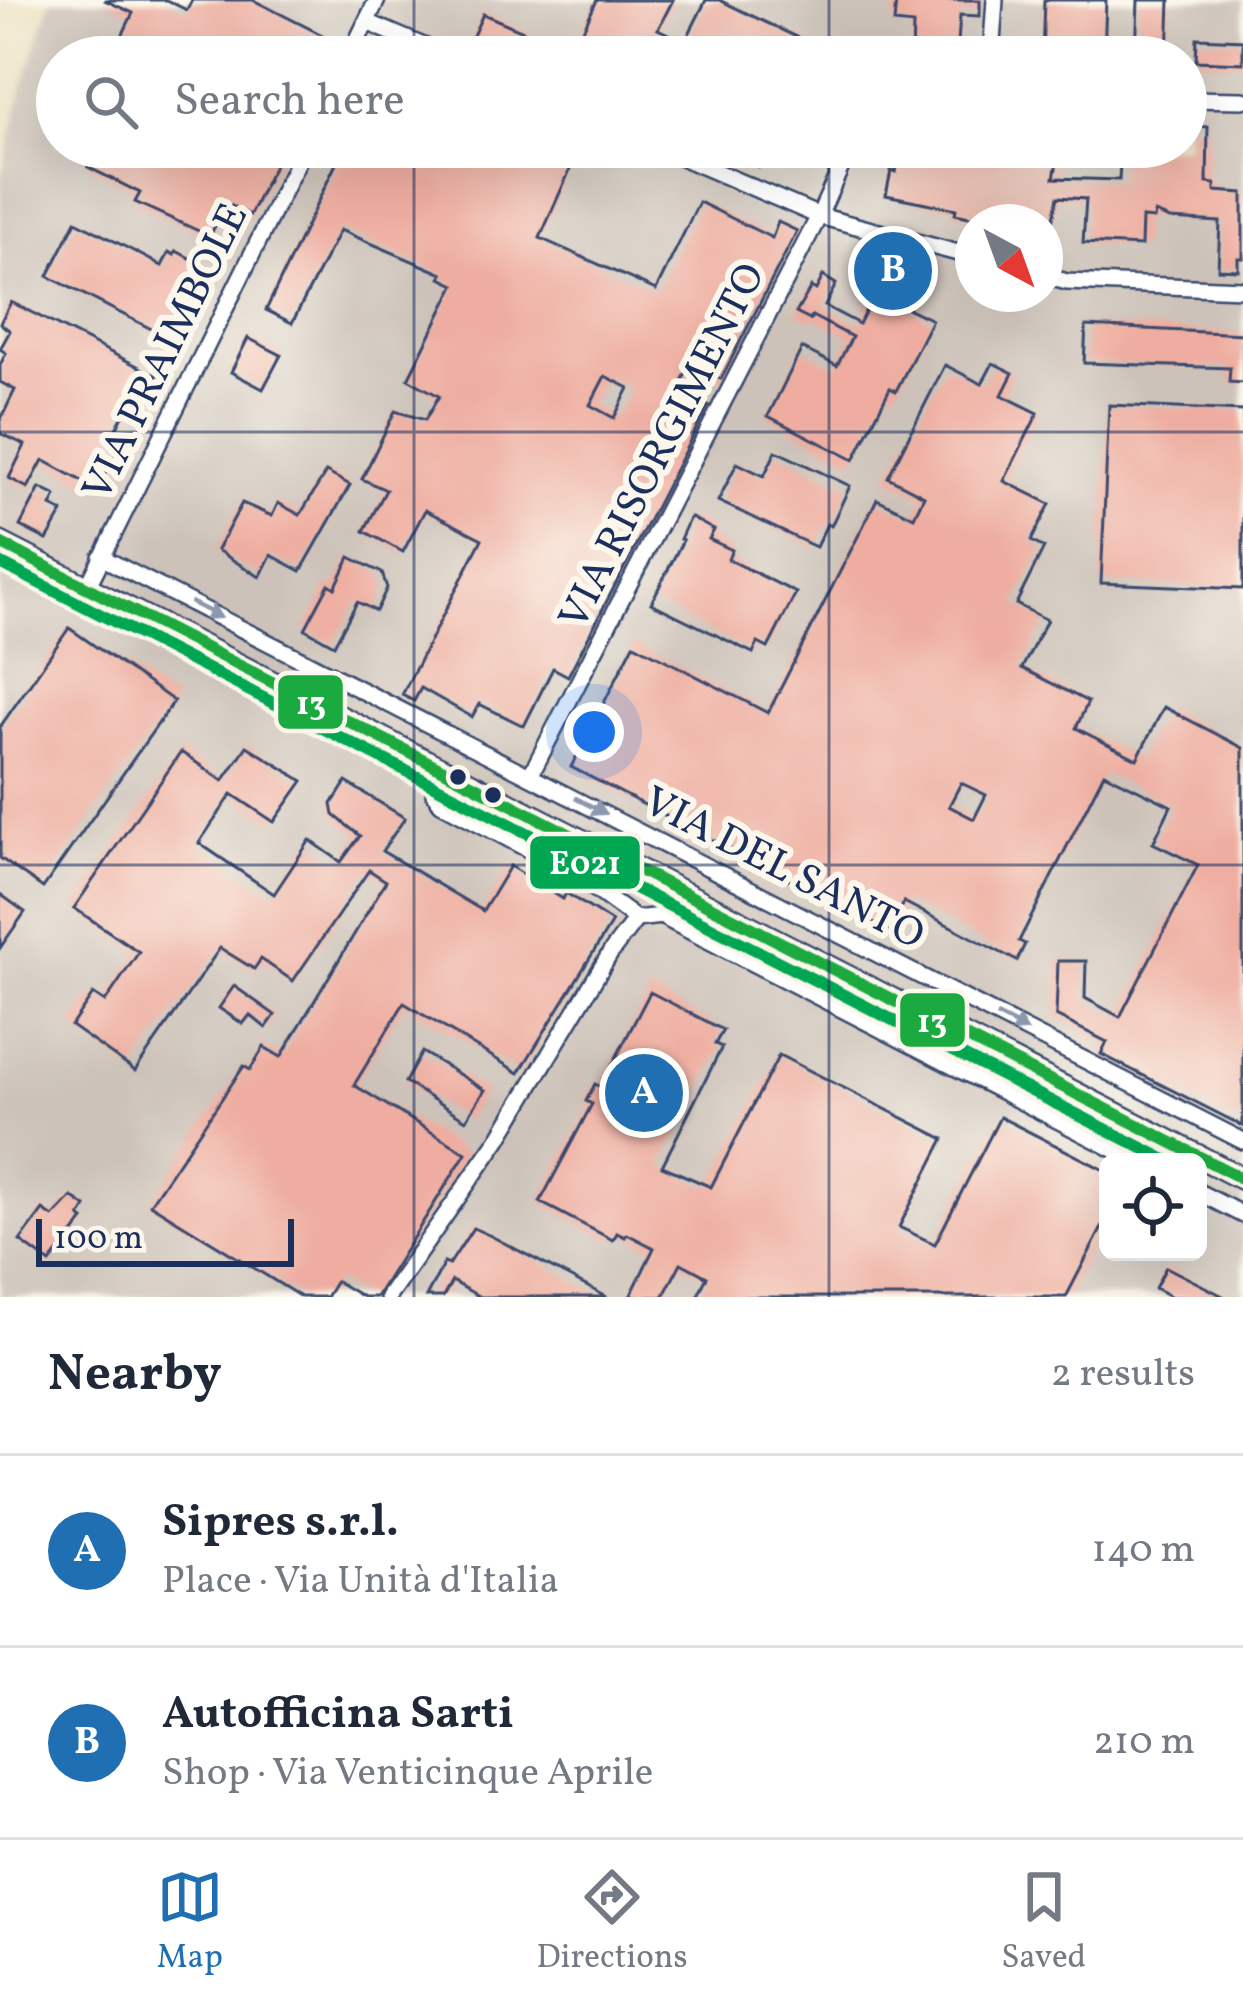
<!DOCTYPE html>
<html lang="en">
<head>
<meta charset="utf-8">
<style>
  body { margin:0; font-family:Vollkorn,serif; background:#f6f6f7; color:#1f2937 }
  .controls { position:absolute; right:36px; bottom:36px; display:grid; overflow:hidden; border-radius:18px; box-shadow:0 12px 48px #0002 }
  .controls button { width:108px; height:108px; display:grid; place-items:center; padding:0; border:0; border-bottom:3px solid #e0e1e3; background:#fff; color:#1f2937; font:60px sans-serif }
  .compass { position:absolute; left:955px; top:204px; width:108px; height:108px; border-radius:50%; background:#fff; box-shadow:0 12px 48px #0002; rotate:139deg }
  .scale { position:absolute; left:36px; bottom:30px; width:258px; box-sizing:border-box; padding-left:12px; border:6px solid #1b2f5e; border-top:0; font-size:33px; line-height:42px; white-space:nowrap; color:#1b2f5e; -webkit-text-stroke:9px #fbf7ec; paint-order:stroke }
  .you { position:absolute; left:594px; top:732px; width:42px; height:42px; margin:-30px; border:9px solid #fff; border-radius:50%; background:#1a73e8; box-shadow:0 0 0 18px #1a73e833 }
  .badge { display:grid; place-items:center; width:78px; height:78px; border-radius:50%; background:#1f6fb2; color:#fff; font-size:39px; font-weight:700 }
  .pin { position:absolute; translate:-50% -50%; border:6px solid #fff; box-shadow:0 3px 12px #0006 }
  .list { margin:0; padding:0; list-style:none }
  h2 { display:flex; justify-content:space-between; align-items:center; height:156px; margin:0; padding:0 48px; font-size:51px }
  h2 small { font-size:39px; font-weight:400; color:#747a83 }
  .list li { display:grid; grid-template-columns:78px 1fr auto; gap:36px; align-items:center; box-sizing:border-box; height:192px; padding:0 48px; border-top:3px solid #e0e1e3 }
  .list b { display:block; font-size:45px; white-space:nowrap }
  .list p { margin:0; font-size:39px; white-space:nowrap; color:#747a83 }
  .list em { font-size:39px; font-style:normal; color:#747a83 }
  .icon { flex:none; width:66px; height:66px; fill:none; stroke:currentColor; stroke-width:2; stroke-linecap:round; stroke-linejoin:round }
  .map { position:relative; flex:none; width:1243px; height:1297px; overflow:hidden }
  .search { position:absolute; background:#fff; box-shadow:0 12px 48px #0002; left:36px; right:36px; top:36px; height:132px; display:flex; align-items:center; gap:30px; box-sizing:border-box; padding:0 42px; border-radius:66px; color:#747a83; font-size:45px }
  .sheet { height:540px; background:#fff }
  nav { display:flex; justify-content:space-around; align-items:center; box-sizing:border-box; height:168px; border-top:3px solid #e0e1e3; background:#fff; font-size:33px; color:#747a83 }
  nav a { display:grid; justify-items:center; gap:6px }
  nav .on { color:#1f6fb2 }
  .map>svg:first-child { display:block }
  .industrial { fill:#ccc2b9; fill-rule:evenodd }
  .building { fill:#eeada0; fill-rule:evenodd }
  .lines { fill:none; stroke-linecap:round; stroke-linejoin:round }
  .street-casing { stroke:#3b4a6e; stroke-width:20 }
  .secondary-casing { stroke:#3b4a6e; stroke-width:26 }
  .street { stroke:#fff; stroke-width:15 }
  .secondary { stroke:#fff; stroke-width:21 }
  .bus-1-casing { stroke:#fbf7ec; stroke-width:21 }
  .bus-2-casing { stroke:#fbf7ec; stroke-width:21 }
  .bus-1 { stroke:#1baa40; stroke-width:12 }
  .bus-2 { stroke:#00a651; stroke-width:12 }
  .oneway { fill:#8d97ae }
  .grid { fill:none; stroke:#1b2f5e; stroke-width:3; stroke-opacity:0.55 }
  .bus-dot { fill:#1b2f5e; stroke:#fbf7ec; stroke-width:4.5 }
  .labels { text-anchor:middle; stroke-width:12; stroke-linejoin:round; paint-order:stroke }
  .street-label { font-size:42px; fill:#1b2f5e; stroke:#fbf7ec }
  .line-badge { stroke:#fbf7ec; stroke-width:4.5 }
  .badge-label { font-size:33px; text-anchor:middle; font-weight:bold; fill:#fff }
</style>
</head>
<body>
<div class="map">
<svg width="1243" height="1297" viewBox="0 0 1243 1297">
  <rect width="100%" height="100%" fill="#fbf7ec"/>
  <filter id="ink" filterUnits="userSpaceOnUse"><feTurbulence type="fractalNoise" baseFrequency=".00833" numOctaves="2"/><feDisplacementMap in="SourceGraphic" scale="24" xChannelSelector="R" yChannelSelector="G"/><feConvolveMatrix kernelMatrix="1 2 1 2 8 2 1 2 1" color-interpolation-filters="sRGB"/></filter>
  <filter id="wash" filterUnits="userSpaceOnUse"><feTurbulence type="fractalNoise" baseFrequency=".004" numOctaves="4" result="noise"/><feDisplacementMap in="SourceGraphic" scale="48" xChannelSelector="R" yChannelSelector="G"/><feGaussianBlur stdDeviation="2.7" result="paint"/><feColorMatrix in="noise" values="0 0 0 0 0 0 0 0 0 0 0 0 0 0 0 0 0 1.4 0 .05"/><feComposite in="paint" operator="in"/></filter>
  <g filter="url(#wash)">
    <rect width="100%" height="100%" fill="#efe3c6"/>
    <path class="industrial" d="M 51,0 L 1243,0 L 1243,1297 L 0,1297 L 0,180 L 23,86 ZM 57,57 L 1186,57 L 1186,147 L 57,147 ZM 973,222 L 1045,222 L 1045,294 L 973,294 ZM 1108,1162 L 1198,1162 L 1198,1252 L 1108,1252 Z"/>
    <g id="blocks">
      <g class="building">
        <polygon points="104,0 166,0 187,10 192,0 253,0 336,42 329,57 112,57 133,13"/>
        <polygon points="597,0 673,0 658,29 685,42 706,0 719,0 838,57 603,57 589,50 595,38 582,32"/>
        <polygon points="896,0 980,0 980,16 960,15 957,57 912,57 913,25 894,23"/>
        <polygon points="1044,0 1106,0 1104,57 1042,57"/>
        <polygon points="1138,0 1170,0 1168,57 1136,57"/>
        <polygon points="483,14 533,35 530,42 541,46 536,57 504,57 470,42"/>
        <polygon points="1197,38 1243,40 1243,63 1196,61"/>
        <polygon points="1186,125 1208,127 1207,183 1215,184 1215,191 1243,193 1243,258 1238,258 1238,270 1218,269 1220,222 1170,219 1155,213 1154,219 1142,218 1141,246 1083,243 1086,199 1058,197 1052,222 994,222 955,214 956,209 886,195 891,171 896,172 899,158 909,160 911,147 1060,147 1054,178 1119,180 1121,147 1186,147"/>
        <polygon points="98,147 283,147 250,215 226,203 210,236 135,202 140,193 88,167"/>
        <path d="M 344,147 L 580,147 L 540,238 L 656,290 L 699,202 L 772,238 L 778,222 L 797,231 L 721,379 L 691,363 L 677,391 L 708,406 L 568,676 L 553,668 L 524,726 L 479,704 L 472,717 L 421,688 L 414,701 L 402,695 L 482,539 L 425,510 L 403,552 L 364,531 L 386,490 L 362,479 L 395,411 L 425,420 L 439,396 L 408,379 L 455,285 L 441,278 L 443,274 L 340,230 L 292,323 L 266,310 ZM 605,376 L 629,388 L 614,418 L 590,405 Z"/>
        <polygon points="719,147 767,147 759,167"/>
        <polygon points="76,221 162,266 169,252 174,255 176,251 211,269 173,340 48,276"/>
        <polygon points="888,269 905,277 893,301 932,320 896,391 890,388 854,460 768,416 802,348 837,366 852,337 812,316 810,320 796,313 811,287 816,290 823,276 836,284 825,306 859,324 875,292 870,290 877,275 884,278"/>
        <polygon points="11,302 157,376 139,412 128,406 110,440 120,446 97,489 43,460 28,488 9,478 25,445 0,433 0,421 15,390 0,382 0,365 6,353 0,349 10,331 0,323"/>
        <polygon points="1086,326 1243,334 1243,383 1229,382 1230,368 1084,363"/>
        <polygon points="248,338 281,355 263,389 231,372"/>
        <path d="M 993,363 L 1013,373 L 1002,395 L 1038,413 L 1004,481 L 1050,504 L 1031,541 L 1044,548 L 1016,604 L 1047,620 L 1022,668 L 1088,702 L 1076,728 L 1137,759 L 1164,707 L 1243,748 L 1243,1126 L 1101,1054 L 1107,1042 L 1056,1016 L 1058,961 L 1086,961 L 1085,998 L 1120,1017 L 1198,865 L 1153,843 L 1171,806 L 1104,773 L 1019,941 L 1025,944 L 1017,961 L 904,902 L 889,931 L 571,767 L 634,644 L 768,713 L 877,499 L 914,517 L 924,496 L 888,477 L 945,365 L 982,384 ZM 961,783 L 986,795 L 974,819 L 949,806 Z"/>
        <polygon points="1109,405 1243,411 1243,589 1101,583"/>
        <polygon points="776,451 850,486 831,526 827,524 816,547 718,501 737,463 764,476"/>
        <polygon points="326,472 350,485 301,571 271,555 260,577 217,550 242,503 272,516 278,503 300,515"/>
        <polygon points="40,488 56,496 51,506 63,512 47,540 20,526"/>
        <polygon points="690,517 714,530 709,539 732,550 728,559 796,593 768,648 758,643 753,653 651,603 683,540 680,539"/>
        <polygon points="350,557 382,573 387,588 376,611 357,602 334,645 305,629 329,584 335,588"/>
        <polygon points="69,628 174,701 43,888 0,858 0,727"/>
        <polygon points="247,746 303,781 274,822 232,794 199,843 274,894 310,840 341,862 360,836 334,815 332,804 346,782 405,818 382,851 483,911 510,866 563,899 566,893 612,922 519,1073 404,1003 354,1085 466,1153 376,1297 363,1297 336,1281 326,1297 301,1297 150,1204 244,1066 250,1070 264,1047 281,1057 386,881 369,870 293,981 261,959 254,969 220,948 135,1071 71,1026 93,994 105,1002 139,952 74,908 181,752 223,781"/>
        <polygon points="0,894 25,912 0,948"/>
        <polygon points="234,986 275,1015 266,1028 250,1015 243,1024 219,1008"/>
        <polygon points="650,992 723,1030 715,1044 722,1047 662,1166 711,1187 779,1055 944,1139 899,1227 935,1244 1000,1117 1108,1172 1108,1216 1066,1297 697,1297 707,1277 681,1263 663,1297 630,1297 654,1248 627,1234 625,1237 617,1233 613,1240 540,1202 592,1104 586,1101 595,1084 601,1087"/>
        <polygon points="422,1052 485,1090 466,1120 405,1082"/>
        <polygon points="72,1197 86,1207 80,1217 84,1220 50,1263 20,1241 43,1210 53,1217"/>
        <polygon points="473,1228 491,1236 607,1297 480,1297 452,1281 443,1297 426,1297 444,1263 449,1265"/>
        <polygon points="1166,1267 1225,1297 1172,1297 1155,1288"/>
      </g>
    </g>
  </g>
  <g filter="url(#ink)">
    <use href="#blocks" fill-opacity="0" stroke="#3b4a6e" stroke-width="3"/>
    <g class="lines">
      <g class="street-casing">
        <g id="street">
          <polyline points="367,22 449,57"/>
          <polyline points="349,57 377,0"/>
          <polyline points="991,57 995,0"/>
          <polyline points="1186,99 1243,100"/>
          <polyline points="658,147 819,216 973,257"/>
          <polyline points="1045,276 1067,282 1243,289"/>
          <polyline points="101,557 1243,1141"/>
          <polyline points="87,588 305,147"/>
          <polyline points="446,768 434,793 441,803 573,873 636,919"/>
          <polyline points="530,776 819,216 850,147"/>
          <polyline points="636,919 661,916 1139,1162"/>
          <polyline points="1157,1162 1169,1141"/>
          <polyline points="1198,1192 1243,1215"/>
          <polyline points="388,1297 498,1140 611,952 636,919"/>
        </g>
      </g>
      <g class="secondary-casing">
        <polyline id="secondary" points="0,543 1243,1179"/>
      </g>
      <use href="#street" class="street"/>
      <use href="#secondary" class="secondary"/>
      <g class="bus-1-casing">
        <polyline id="bus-1" points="0,543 1243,1179"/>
      </g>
      <g class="bus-2-casing">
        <polyline id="bus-2" points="0,563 1170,1162"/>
      </g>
      <use href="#bus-1" class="bus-1"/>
      <use href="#bus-2" class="bus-2"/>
    </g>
    <defs><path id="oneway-solid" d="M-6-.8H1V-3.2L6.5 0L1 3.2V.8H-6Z" transform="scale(3)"/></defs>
    <g class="oneway">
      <use href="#oneway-solid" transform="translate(206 610) rotate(27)"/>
      <use href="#oneway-solid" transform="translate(591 806) rotate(27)"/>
      <use href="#oneway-solid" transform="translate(1012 1023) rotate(27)"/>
    </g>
  </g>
  <path class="grid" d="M 414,0 L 414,57M 829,0 L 829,57M 414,147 L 414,1297M 829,147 L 829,1297M 0,432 L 1243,432M 0,865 L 1243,865"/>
  <g class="bus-dot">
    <circle cx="458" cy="777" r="10"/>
    <circle cx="493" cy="795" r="10"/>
  </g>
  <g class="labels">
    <g class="street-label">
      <text transform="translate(163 351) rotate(-64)" y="15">VIA PRAIMBOLE</text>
      <text transform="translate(660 445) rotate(-63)" y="15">VIA RISORGIMENTO</text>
      <text transform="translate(785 866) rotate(27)" y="15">VIA DEL SANTO</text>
    </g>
  </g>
  <g class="line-badge">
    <rect x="276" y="673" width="69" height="58" rx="12" fill="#1baa40"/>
    <rect x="528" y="834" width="114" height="57" rx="12" fill="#00a651"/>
    <rect x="898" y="991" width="69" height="58" rx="12" fill="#1baa40"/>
  </g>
  <g class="badge-label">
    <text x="311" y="714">13</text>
    <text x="585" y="874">E021</text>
    <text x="932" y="1032">13</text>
  </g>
</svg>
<div class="controls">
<button><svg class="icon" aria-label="locate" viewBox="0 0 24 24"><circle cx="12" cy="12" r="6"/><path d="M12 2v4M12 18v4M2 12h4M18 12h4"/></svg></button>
</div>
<svg class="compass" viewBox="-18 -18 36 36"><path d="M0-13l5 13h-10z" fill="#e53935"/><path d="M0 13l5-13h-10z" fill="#747a83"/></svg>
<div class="scale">100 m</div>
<div class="you"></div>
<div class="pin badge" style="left:644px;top:1093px">A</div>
<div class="pin badge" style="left:893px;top:271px">B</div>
<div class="search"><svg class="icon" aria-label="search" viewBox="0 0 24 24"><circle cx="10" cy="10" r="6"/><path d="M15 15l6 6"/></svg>Search here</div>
</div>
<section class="sheet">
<h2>Nearby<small>2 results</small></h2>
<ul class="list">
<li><span class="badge">A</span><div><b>Sipres s.r.l.</b><p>Place · Via Unità d'Italia</p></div><em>140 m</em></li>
<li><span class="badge">B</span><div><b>Autofficina Sarti</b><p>Shop · Via Venticinque Aprile</p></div><em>210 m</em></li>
</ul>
</section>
<nav>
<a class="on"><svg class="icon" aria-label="map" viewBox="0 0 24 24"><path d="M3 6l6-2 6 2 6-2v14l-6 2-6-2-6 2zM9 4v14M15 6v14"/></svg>Map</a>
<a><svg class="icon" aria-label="directions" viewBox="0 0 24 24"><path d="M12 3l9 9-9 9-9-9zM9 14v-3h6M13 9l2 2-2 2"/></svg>Directions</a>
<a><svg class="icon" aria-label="saved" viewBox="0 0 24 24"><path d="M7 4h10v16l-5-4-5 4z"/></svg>Saved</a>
</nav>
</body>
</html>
